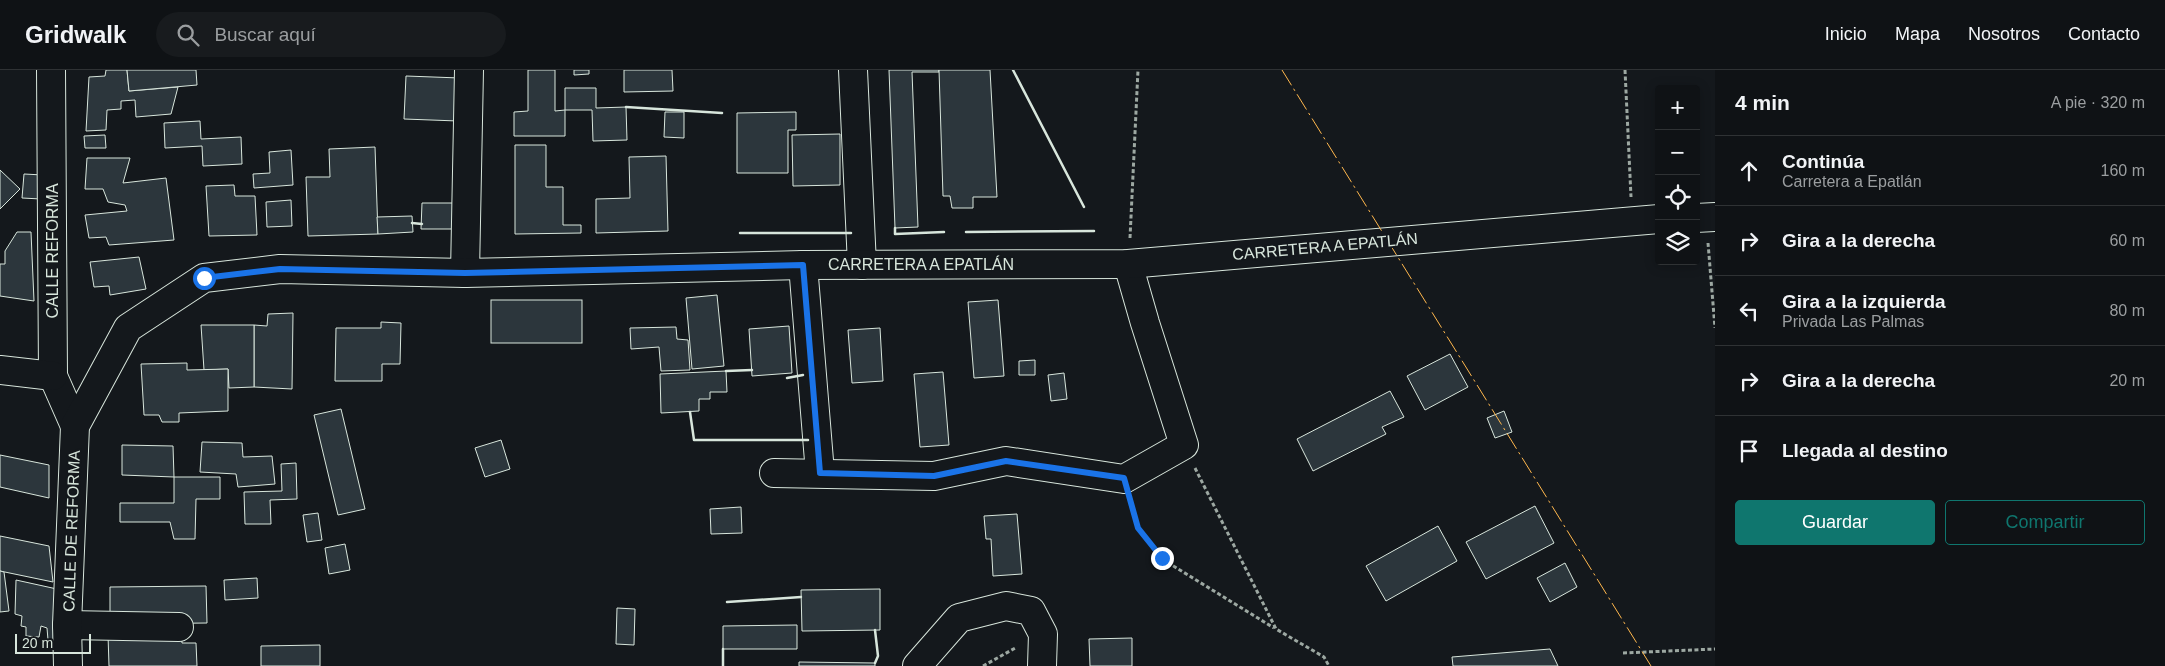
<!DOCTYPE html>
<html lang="es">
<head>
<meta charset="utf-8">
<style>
  body { margin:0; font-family:Arial,sans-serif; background:#181b1e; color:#f1f3f6 }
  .controls { position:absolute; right:15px; top:15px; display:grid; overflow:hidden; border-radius:5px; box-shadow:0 2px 12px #0003 }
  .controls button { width:45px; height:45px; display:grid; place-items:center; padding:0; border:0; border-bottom:1px solid #2f3234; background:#0f1215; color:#f1f3f6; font:25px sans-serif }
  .scale { position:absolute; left:15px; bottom:12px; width:76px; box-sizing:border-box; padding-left:5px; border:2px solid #d8e6dc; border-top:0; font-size:14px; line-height:18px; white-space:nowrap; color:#d8e6dc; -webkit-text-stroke:4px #14181c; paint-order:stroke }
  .stop { position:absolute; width:15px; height:15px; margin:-11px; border:4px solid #1a73e8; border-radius:50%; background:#fff }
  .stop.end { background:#1a73e8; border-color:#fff; box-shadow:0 1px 5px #0008 }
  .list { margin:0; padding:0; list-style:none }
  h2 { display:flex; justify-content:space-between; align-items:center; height:65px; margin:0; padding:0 20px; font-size:21px }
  h2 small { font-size:16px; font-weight:400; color:#9b9ea0 }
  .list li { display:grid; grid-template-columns:32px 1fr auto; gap:15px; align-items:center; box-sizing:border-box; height:70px; padding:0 20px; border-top:1px solid #2f3234 }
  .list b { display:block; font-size:19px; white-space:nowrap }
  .list p { margin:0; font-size:16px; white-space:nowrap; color:#9b9ea0 }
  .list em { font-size:16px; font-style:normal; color:#9b9ea0 }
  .actions { display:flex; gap:10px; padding:15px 20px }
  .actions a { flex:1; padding:11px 0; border:1px solid #0f766e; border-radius:5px; text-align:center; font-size:18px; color:#0f766e }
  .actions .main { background:#0f766e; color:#fff }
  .icon { flex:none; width:28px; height:28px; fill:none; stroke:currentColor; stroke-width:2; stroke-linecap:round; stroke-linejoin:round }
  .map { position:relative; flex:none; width:1715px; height:596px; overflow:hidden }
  header { display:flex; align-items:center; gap:30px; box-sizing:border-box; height:70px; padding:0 25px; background:#0f1215; border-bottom:1px solid #2f3234 }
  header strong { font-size:24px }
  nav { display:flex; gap:28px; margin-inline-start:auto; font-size:18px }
  .search { width:350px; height:45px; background:#181b1e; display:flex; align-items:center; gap:12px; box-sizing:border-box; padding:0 18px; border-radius:28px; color:#9b9ea0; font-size:19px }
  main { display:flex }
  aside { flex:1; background:#0f1215 }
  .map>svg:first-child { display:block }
  .building { fill:#2c363c; stroke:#d8e6dc }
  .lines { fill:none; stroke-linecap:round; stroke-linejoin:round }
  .minor-casing { stroke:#d8e6dc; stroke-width:30 }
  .major-casing { stroke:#d8e6dc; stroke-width:30 }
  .path { stroke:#9da8a2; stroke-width:3; stroke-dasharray:4 2.5; stroke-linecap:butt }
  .minor { stroke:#14181c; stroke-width:28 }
  .major { stroke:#14181c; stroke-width:28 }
  .wall { stroke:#d8e6dc; stroke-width:2.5 }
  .power { stroke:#ffb74d; stroke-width:1; stroke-dasharray:18 4 2.5 4; stroke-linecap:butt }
  .route { stroke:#1a73e8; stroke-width:6 }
  .labels { text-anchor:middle; stroke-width:4; stroke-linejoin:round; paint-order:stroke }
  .street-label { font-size:16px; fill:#d8e6dc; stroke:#14181c }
</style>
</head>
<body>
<header>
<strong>Gridwalk</strong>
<div class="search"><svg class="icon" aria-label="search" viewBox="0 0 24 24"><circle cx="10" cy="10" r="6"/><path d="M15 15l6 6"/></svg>Buscar aquí</div>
<nav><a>Inicio</a><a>Mapa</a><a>Nosotros</a><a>Contacto</a></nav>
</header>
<main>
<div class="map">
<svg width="1715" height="596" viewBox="0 0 1715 596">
  <rect width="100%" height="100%" fill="#14181c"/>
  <g class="building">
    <polygon points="106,0 127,0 129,21 178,17 171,44 136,47 135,30 121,31 121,39 107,40 106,60 86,61 89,7 105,6"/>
    <polygon points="127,0 196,0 197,15 129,21"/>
    <polygon points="528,0 555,0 555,41 565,40 565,66 514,66 514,42 528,41"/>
    <polygon points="574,0 589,0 589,4 574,5"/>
    <polygon points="624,0 672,0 673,21 624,22"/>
    <polygon points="889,0 939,0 939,2 912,2 918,157 895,158"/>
    <polygon points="939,0 990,0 997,127 973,127 973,138 952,138 950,126 943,126"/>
    <polygon points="406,6 460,8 458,51 404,49"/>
    <polygon points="565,18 596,18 596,38 626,37 627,70 593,71 592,40 565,40"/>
    <polygon points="665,42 684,42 684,68 664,67"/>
    <polygon points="796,42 796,60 788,60 788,103 737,103 737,43"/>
    <polygon points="200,51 201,69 241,67 242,94 203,96 202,76 165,78 164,53"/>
    <polygon points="840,64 840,115 793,116 792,65"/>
    <polygon points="105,65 106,78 85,78 84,66"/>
    <polygon points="515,75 546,75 546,117 563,117 563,155 581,155 581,163 515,164"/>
    <polygon points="375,77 378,164 308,166 306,107 330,107 329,79"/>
    <polygon points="291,80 293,115 254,118 253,104 270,103 269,82"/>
    <polygon points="666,86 668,161 596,163 596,129 630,128 629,87"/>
    <polygon points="87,88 130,88 123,113 166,108 174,170 109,175 106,167 89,168 85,145 127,141 125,135 108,132 103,119 85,119"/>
    <polygon points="0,100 20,119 0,139"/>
    <polygon points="24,104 43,105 41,129 22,128"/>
    <polygon points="234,115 235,126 255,126 257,165 209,166 206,116"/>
    <polygon points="291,130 292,156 267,157 266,132"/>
    <polygon points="422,133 460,133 460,159 421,159"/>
    <polygon points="412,146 413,162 378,164 377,147"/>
    <polygon points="17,162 31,162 34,231 0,226 0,194 5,194 5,181"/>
    <polygon points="139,187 146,219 110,225 109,216 94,217 90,192"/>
    <polygon points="717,225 724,296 692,299 686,228"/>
    <rect x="491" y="230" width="91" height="43"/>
    <polygon points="998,230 1004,306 974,308 968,232"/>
    <polygon points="293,243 292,319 254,317 254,255 267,256 268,244"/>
    <polygon points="381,252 401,253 400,294 382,294 382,311 335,311 336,258 381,258"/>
    <polygon points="201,255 254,255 254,317 229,318 228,299 204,300"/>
    <polygon points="789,256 792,303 752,306 749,259"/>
    <polygon points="676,257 677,269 688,270 690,300 661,301 659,277 631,279 630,258"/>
    <polygon points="880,258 883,311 852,313 848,260"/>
    <polygon points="1450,284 1468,317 1425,340 1407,306"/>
    <polygon points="1035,290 1035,305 1019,305 1019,291"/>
    <polygon points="187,293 187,300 228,299 228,341 179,343 179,352 162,352 159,345 144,345 141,294"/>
    <polygon points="726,301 727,322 710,322 710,329 699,329 699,341 661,343 660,304"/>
    <polygon points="943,302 949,375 920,377 914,304"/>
    <polygon points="1064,303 1067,329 1051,331 1048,305"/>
    <polygon points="1390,321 1404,347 1382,357 1386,364 1313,401 1297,369"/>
    <polygon points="341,339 365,439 338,445 314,345"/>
    <polygon points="1504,341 1512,362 1495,368 1487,348"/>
    <polygon points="501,370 510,399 485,407 475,378"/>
    <polygon points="202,372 242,373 243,387 272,386 275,414 238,417 236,404 200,402"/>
    <polygon points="122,375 173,376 174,407 122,405"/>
    <polygon points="0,385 49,395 49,428 0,417"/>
    <polygon points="296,393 297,429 270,430 271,454 245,454 244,422 282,421 281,394"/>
    <polygon points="174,407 220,407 220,429 196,429 195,469 174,469 170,452 120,452 120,433 174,433"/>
    <polygon points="1535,436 1554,473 1486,509 1466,472"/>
    <polygon points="741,437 742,463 711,464 710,439"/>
    <polygon points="318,443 322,470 307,472 303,445"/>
    <polygon points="1017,444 1022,504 993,506 991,469 986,469 984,446"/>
    <polygon points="1438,456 1457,491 1386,531 1366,496"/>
    <polygon points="0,466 49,476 53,512 0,501"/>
    <polygon points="345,474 350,500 329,504 325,478"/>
    <polygon points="1565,493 1577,517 1550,532 1537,508"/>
    <polygon points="0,501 4,502 9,541 0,542"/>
    <polygon points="257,508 258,528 225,530 224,510"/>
    <polygon points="16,510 66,521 64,569 48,570 47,558 41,556 39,567 26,566 26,557 21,556 22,546 15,544"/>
    <polygon points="206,516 207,553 110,554 110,517"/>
    <polygon points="880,519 880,560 802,561 801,520"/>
    <polygon points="617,538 635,539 634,575 616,574"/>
    <polygon points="797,555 797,579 723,579 723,556"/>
    <polygon points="181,563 182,573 196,573 197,596 109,596 108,565"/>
    <polygon points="1132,568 1132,596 1090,596 1089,569"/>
    <polygon points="320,575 320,596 261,596 261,576"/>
    <polygon points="1550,579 1558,596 1453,596 1452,587"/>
    <polygon points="799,592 875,593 875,596 799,596"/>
  </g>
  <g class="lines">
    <g class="minor-casing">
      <g id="minor">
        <polyline points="51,0 53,306 75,356"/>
        <polyline points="853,0 862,195"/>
        <polyline points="803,195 820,403"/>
        <polyline points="465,203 469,0"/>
        <polyline points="0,300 53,306"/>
        <polyline points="774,403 934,406 1006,391 1124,409 1184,375 1145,253 1128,194"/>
        <polyline points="67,555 179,557"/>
        <polyline points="917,596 959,548 1006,536 1031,541 1043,564 1042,596"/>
      </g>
    </g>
    <g class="major-casing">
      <g id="major">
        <polyline points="1696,148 1715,147"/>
        <polyline points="68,596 67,555 75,356 128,258 204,208 280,199 465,203 803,195 1128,194 1659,149"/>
      </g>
    </g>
    <g class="path">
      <polyline points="1625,0 1631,127"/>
      <polyline points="1130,168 1138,0"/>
      <polyline points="1708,173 1715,258"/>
      <polyline points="1195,398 1276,559 1324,587 1329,596"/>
      <polyline points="1131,433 1138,457 1162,489 1274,558"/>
      <polyline points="1623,583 1715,579"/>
      <polyline points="983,596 1017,577"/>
    </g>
    <use href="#minor" class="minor"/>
    <use href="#major" class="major"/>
    <g class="wall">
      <polyline points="1013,0 1084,137"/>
      <polyline points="626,37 722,43"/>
      <polyline points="412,153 422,154"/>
      <polyline points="895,158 895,164 944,162"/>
      <polyline points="966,162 1094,161"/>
      <polyline points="740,163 851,163"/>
      <polyline points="726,301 752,300"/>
      <polyline points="787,308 803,305"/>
      <polyline points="690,342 694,370 808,370"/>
      <polyline points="727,532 801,527"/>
      <polyline points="723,579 723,596"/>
      <polyline points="875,593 878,586 875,560"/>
    </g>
    <polyline class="power" points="1282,0 1651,596"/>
  </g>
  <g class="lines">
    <polyline class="route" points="204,208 280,199 465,203 803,195 820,403 934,406 1006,391 1124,408 1138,458 1162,488"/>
  </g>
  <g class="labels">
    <g class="street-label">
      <text transform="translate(1325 176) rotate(-5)" y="6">CARRETERA A EPATLÁN</text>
      <text transform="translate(52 181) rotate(-90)" y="6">CALLE REFORMA</text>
      <text x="921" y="200">CARRETERA A EPATLÁN</text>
      <text transform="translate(71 461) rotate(-88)" y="6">CALLE DE REFORMA</text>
    </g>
  </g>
</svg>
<div class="controls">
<button>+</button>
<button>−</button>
<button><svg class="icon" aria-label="locate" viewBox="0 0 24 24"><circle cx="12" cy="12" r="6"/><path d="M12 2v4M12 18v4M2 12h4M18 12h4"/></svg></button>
<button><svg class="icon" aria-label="layers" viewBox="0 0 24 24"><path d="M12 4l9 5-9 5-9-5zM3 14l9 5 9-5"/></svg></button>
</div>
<div class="scale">20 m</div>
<div class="stop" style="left:204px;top:208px"></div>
<div class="stop end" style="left:1162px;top:488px"></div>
</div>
<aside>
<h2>4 min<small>A pie · 320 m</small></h2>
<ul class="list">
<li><svg class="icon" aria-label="ahead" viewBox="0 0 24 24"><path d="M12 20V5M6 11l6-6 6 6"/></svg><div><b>Continúa</b><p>Carretera a Epatlán</p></div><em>160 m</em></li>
<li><svg class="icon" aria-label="right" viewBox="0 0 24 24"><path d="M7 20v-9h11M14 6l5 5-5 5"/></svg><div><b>Gira a la derecha</b></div><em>60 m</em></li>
<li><svg class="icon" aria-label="left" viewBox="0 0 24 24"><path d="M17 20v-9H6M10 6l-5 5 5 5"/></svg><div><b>Gira a la izquierda</b><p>Privada Las Palmas</p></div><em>80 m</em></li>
<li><svg class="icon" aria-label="right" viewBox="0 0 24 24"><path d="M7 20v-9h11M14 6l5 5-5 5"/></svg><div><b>Gira a la derecha</b></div><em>20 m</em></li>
<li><svg class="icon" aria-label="arrive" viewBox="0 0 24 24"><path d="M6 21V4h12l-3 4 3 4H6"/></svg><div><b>Llegada al destino</b></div></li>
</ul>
<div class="actions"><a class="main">Guardar</a><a>Compartir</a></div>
</aside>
</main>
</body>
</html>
